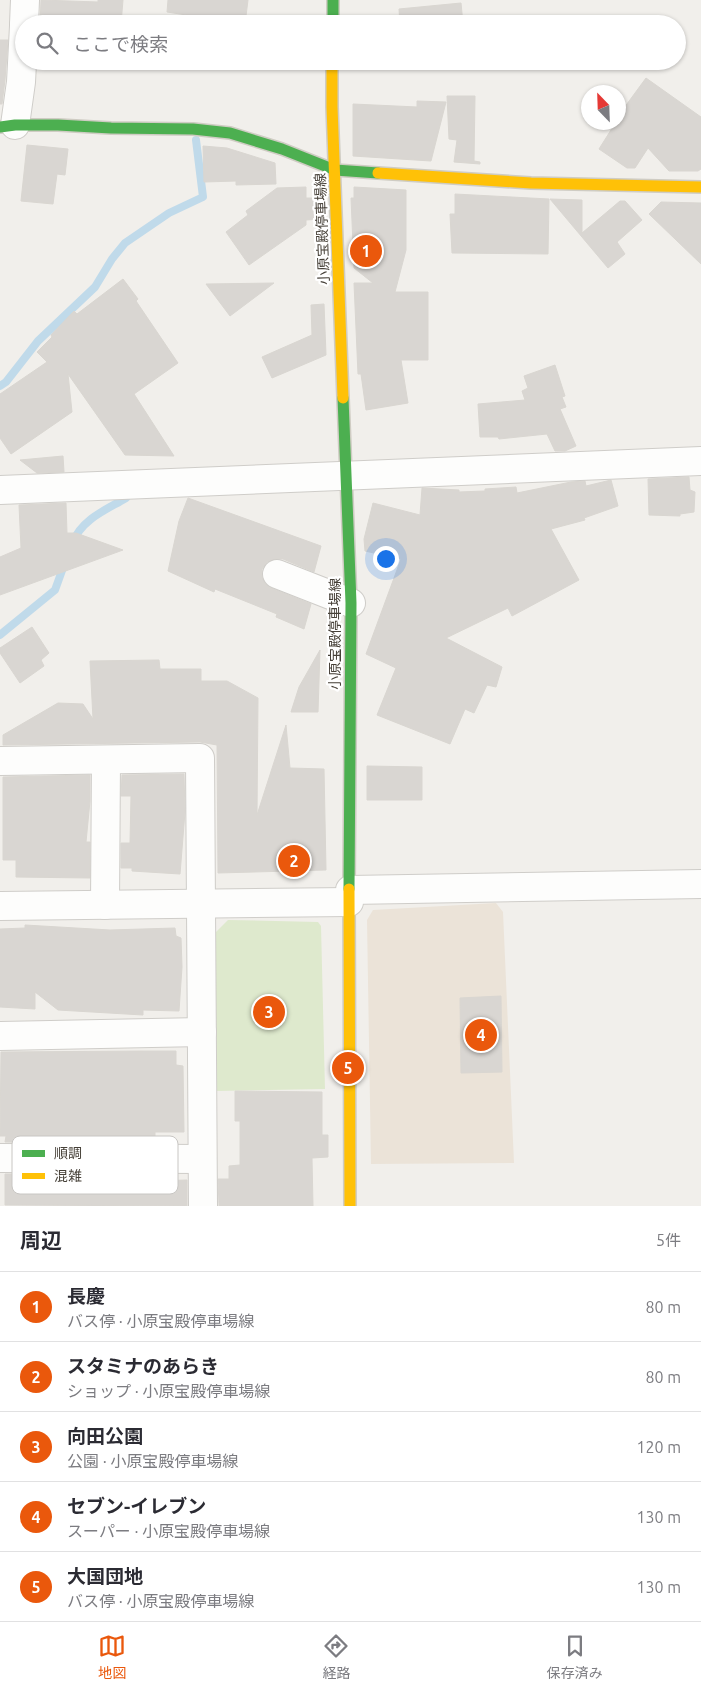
<!DOCTYPE html>
<html lang="ja">
<head>
<meta charset="utf-8">
<style>
  body { margin:0; font-family:Ubuntu,"Noto Sans JP",sans-serif; background:#f2f2f3; color:#2b2b33 }
  .compass { position:absolute; left:581px; top:85px; width:45px; height:45px; border-radius:50%; background:#fff; box-shadow:0 1px 4px #0004; rotate:337deg }
  .you { position:absolute; left:385px; top:558px; width:18px; height:18px; margin:-12px; border:4px solid #fff; border-radius:50%; background:#1a73e8; box-shadow:0 0 0 8px #1a73e833 }
  .badge { display:grid; place-items:center; width:32px; height:32px; border-radius:50%; background:#ea580c; color:#fff; font-size:16px; font-weight:700 }
  .pin { position:absolute; translate:-50% -50%; border:2px solid #fff; box-shadow:0 1px 5px #0006 }
  .list { margin:0; padding:0; list-style:none }
  h2 { display:flex; justify-content:space-between; align-items:center; height:65px; margin:0; padding:0 20px; font-size:21px }
  h2 small { font-size:16px; font-weight:400; color:#7c7c81 }
  .list li { display:grid; grid-template-columns:32px 1fr auto; gap:15px; align-items:center; box-sizing:border-box; height:70px; padding:0 20px; border-top:1px solid #e1e1e2 }
  .list b { display:block; font-size:19px; white-space:nowrap }
  .list p { margin:0; font-size:16px; white-space:nowrap; color:#7c7c81 }
  .list em { font-size:16px; font-style:normal; color:#7c7c81 }
  .icon { flex:none; width:28px; height:28px; fill:none; stroke:currentColor; stroke-width:2; stroke-linecap:round; stroke-linejoin:round }
  .map { position:relative; flex:none; width:701px; height:1206px; overflow:hidden }
  .search { position:absolute; background:#fff; box-shadow:0 1px 4px #0004; left:15px; right:15px; top:15px; height:55px; display:flex; align-items:center; gap:12px; box-sizing:border-box; padding:0 18px; border-radius:28px; color:#7c7c81; font-size:19px }
  .sheet { height:415px; background:#fff }
  nav { display:flex; justify-content:space-around; align-items:center; box-sizing:border-box; height:70px; border-top:1px solid #e1e1e2; background:#fff; font-size:14px; color:#7c7c81 }
  nav a { display:grid; justify-items:center; gap:2px }
  nav .on { color:#ea580c }
  .map>svg:first-child { display:block }
  .commercial { fill:#ebe3d8 }
  .green { fill:#dee9cd }
  .lines { fill:none; stroke-linecap:round; stroke-linejoin:round }
  .stream { stroke:#c0daea; stroke-width:8 }
  .building { fill:#d9d6d2; stroke:#d9d6d1 }
  .street-casing { stroke:#cfcdc9; stroke-width:30 }
  .fast-casing { stroke:#cfccc3; stroke-width:14 }
  .slow-casing { stroke:#cfccc3; stroke-width:14 }
  .street { stroke:#fdfdfc; stroke-width:28 }
  .fast { stroke:#4caf50; stroke-width:11 }
  .slow { stroke:#ffc107; stroke-width:11 }
  .labels { text-anchor:middle; stroke-width:4.5; stroke-linejoin:round; paint-order:stroke }
  .street-label { font-size:14px; fill:#464038; stroke:#fff }
  .key { fill:#fff; stroke:#c8c6c3; stroke-width:1 }
  .key-label { font-size:14px; fill:#464038 }
</style>
</head>
<body>
<div class="map">
<svg width="701" height="1206" viewBox="0 0 701 1206">
  <rect width="100%" height="100%" fill="#f1efeb"/>
  <polygon class="commercial" points="496,903 503,912 514,1163 371,1164 367,920 373,910"/>
  <polygon class="green" points="228,920 318,922 321,926 325,1089 215,1091 214,934"/>
  <g class="lines">
    <g class="stream">
      <polyline points="0,386 6,382 38,341 95,287 112,259 125,243 169,213 203,197 196,140"/>
      <path d="M 73,542 C 82,519 106,510 126,498"/>
      <polyline points="0,635 55,590 64,565"/>
    </g>
  </g>
  <g class="building">
    <polygon points="41,0 98,2 98,0 123,0 121,24 40,24"/>
    <polygon points="168,0 248,0 245,24 167,12"/>
    <polygon points="461,3 463,24 400,24 399,9"/>
    <polygon points="0,40 8,40 5,80 2,104 0,104"/>
    <polygon points="646,78 701,117 701,169 698,171 669,171 648,148 635,168 627,168 599,149 616,122 618,122 618,118 624,108"/>
    <polygon points="447,96 475,96 474,161 480,162 480,164 454,162 457,140 449,139"/>
    <polygon points="417,101 446,102 431,161 353,156 353,104 417,107"/>
    <polygon points="27,145 68,149 65,175 57,174 53,204 21,201"/>
    <polygon points="203,146 227,148 275,163 276,184 236,185 236,181 204,182"/>
    <polygon points="306,187 306,198 320,198 321,219 306,220 306,225 249,265 226,232 248,215 246,211 277,188"/>
    <polygon points="354,187 406,190 406,250 395,292 428,292 428,360 401,360 408,403 366,410 361,374 358,374 354,283 373,283 354,268 351,198 354,198"/>
    <polygon points="455,194 549,199 548,254 452,253 450,214 455,214"/>
    <polygon points="550,199 582,200 582,233 620,201 625,201 642,220 617,242 625,254 608,268"/>
    <polygon points="661,202 701,203 701,264 649,214"/>
    <polygon points="123,279 138,299 136,301 178,363 134,394 174,456 125,455 68,374 72,412 11,454 0,438 0,394 47,362 37,352 52,337 51,335 74,311 77,314"/>
    <polygon points="274,283 230,316 206,284"/>
    <polygon points="324,304 326,355 272,378 262,357 312,335 311,305"/>
    <polygon points="555,365 565,396 562,397 566,407 560,409 576,446 565,451 555,451 547,434 499,439 498,437 480,437 478,404 525,400 522,391 528,388 524,376"/>
    <polygon points="63,456 64,472 37,473 20,460"/>
    <polygon points="689,477 690,490 695,492 694,512 680,514 680,516 649,515 648,479"/>
    <polygon points="611,480 618,506 584,518 585,520 551,529 579,580 512,616 508,608 446,638 502,667 496,687 487,685 474,713 465,709 450,744 377,715 396,668 366,654 401,559 365,551 364,539 373,503 420,515 422,488 459,490 459,492 485,491 485,489 516,487 517,493 571,482 585,481 586,486"/>
    <polygon points="188,498 321,546 314,572 283,559 275,559 267,562 262,569 262,577 265,584 271,588 311,604 304,629 276,617 277,614 215,589 214,592 168,571 179,521"/>
    <polygon points="66,503 67,533 76,533 123,550 0,595 0,557 21,548 19,505"/>
    <polygon points="32,627 49,653 41,660 44,666 20,683 0,653 0,648"/>
    <polygon points="320,650 318,712 291,712 299,687"/>
    <polygon points="159,660 160,669 201,669 201,681 227,681 258,698 257,815 286,725 290,768 324,769 326,870 218,873 217,745 200,742 3,745 3,735 58,703 83,704 93,719 90,661"/>
    <polygon points="367,766 422,767 422,800 367,800"/>
    <polygon points="184,774 185,812 180,874 132,871 132,868 121,868 121,843 130,843 131,796 121,796 122,775"/>
    <polygon points="90,775 90,801 86,842 90,842 90,878 16,877 16,860 3,860 3,777"/>
    <polygon points="25,925 110,930 175,928 176,936 181,938 182,967 179,1011 143,1010 143,1015 58,1010 35,992 35,1009 0,1007 0,929 25,928"/>
    <polygon points="501,996 502,1072 461,1073 460,998"/>
    <polygon points="143,1051 176,1051 176,1065 183,1066 184,1132 155,1132 155,1143 5,1142 6,1136 0,1136 1,1052"/>
    <polygon points="235,1091 322,1092 322,1135 328,1135 328,1157 312,1158 313,1206 219,1206 218,1179 229,1179 229,1166 240,1165 240,1121 235,1121"/>
    <polygon points="5,1174 155,1174 155,1181 187,1180 187,1206 5,1205"/>
  </g>
  <g class="lines">
    <g class="street-casing">
      <g id="street">
        <polyline points="24,24 25,0"/>
        <polyline points="15,125 21,82 24,26"/>
        <polyline points="0,490 701,461"/>
        <polyline points="277,574 351,603"/>
        <polyline points="0,761 200,758 203,1206"/>
        <polyline points="350,890 701,884"/>
        <polyline points="105,905 106,760"/>
        <polyline points="0,906 349,902"/>
        <polyline points="0,1036 202,1032"/>
        <polyline points="0,1158 202,1159"/>
      </g>
    </g>
    <g class="fast-casing">
      <g id="fast">
        <polyline points="333,0 333,24"/>
        <polyline points="0,127 15,125 58,125 111,128 193,129 230,133 282,149 335,170 378,173"/>
        <polyline points="343,398 351,603 349,889"/>
      </g>
    </g>
    <g class="slow-casing">
      <g id="slow">
        <polyline points="332,61 332,107 343,398"/>
        <polyline points="378,173 531,183 701,187"/>
        <polyline points="349,889 350,1206"/>
      </g>
    </g>
    <use href="#street" class="street"/>
    <use href="#fast" class="fast"/>
    <use href="#slow" class="slow"/>
  </g>
  <g class="labels">
    <g class="street-label">
      <text transform="translate(322 229) rotate(-92)" y="5">小原宝殿停車場線</text>
      <text transform="translate(335 634) rotate(-90)" y="5">小原宝殿停車場線</text>
    </g>
  </g>
  <rect x="12" y="1136" width="166" height="58" rx="8" class="key"/>
  <rect x="22" y="1150" width="23" height="7" fill="#4caf50"/>
  <rect x="22" y="1173" width="23" height="6" fill="#ffc107"/>
  <g class="key-label">
    <text x="54" y="1158">順調</text>
    <text x="54" y="1181">混雑</text>
  </g>
</svg>
<svg class="compass" viewBox="-18 -18 36 36"><path d="M0-13l5 13h-10z" fill="#e53935"/><path d="M0 13l5-13h-10z" fill="#7c7c81"/></svg>
<div class="you"></div>
<div class="pin badge" style="left:366px;top:251px">1</div>
<div class="pin badge" style="left:294px;top:861px">2</div>
<div class="pin badge" style="left:269px;top:1012px">3</div>
<div class="pin badge" style="left:481px;top:1035px">4</div>
<div class="pin badge" style="left:348px;top:1068px">5</div>
<div class="search"><svg class="icon" aria-label="search" viewBox="0 0 24 24"><circle cx="10" cy="10" r="6"/><path d="M15 15l6 6"/></svg>ここで検索</div>
</div>
<section class="sheet">
<h2>周辺<small>5件</small></h2>
<ul class="list">
<li><span class="badge">1</span><div><b>長慶</b><p>バス停 · 小原宝殿停車場線</p></div><em>80 m</em></li>
<li><span class="badge">2</span><div><b>スタミナのあらき</b><p>ショップ · 小原宝殿停車場線</p></div><em>80 m</em></li>
<li><span class="badge">3</span><div><b>向田公園</b><p>公園 · 小原宝殿停車場線</p></div><em>120 m</em></li>
<li><span class="badge">4</span><div><b>セブン-イレブン</b><p>スーパー · 小原宝殿停車場線</p></div><em>130 m</em></li>
<li><span class="badge">5</span><div><b>大国団地</b><p>バス停 · 小原宝殿停車場線</p></div><em>130 m</em></li>
</ul>
</section>
<nav>
<a class="on"><svg class="icon" aria-label="map" viewBox="0 0 24 24"><path d="M3 6l6-2 6 2 6-2v14l-6 2-6-2-6 2zM9 4v14M15 6v14"/></svg>地図</a>
<a><svg class="icon" aria-label="directions" viewBox="0 0 24 24"><path d="M12 3l9 9-9 9-9-9zM9 14v-3h6M13 9l2 2-2 2"/></svg>経路</a>
<a><svg class="icon" aria-label="saved" viewBox="0 0 24 24"><path d="M7 4h10v16l-5-4-5 4z"/></svg>保存済み</a>
</nav>
</body>
</html>
